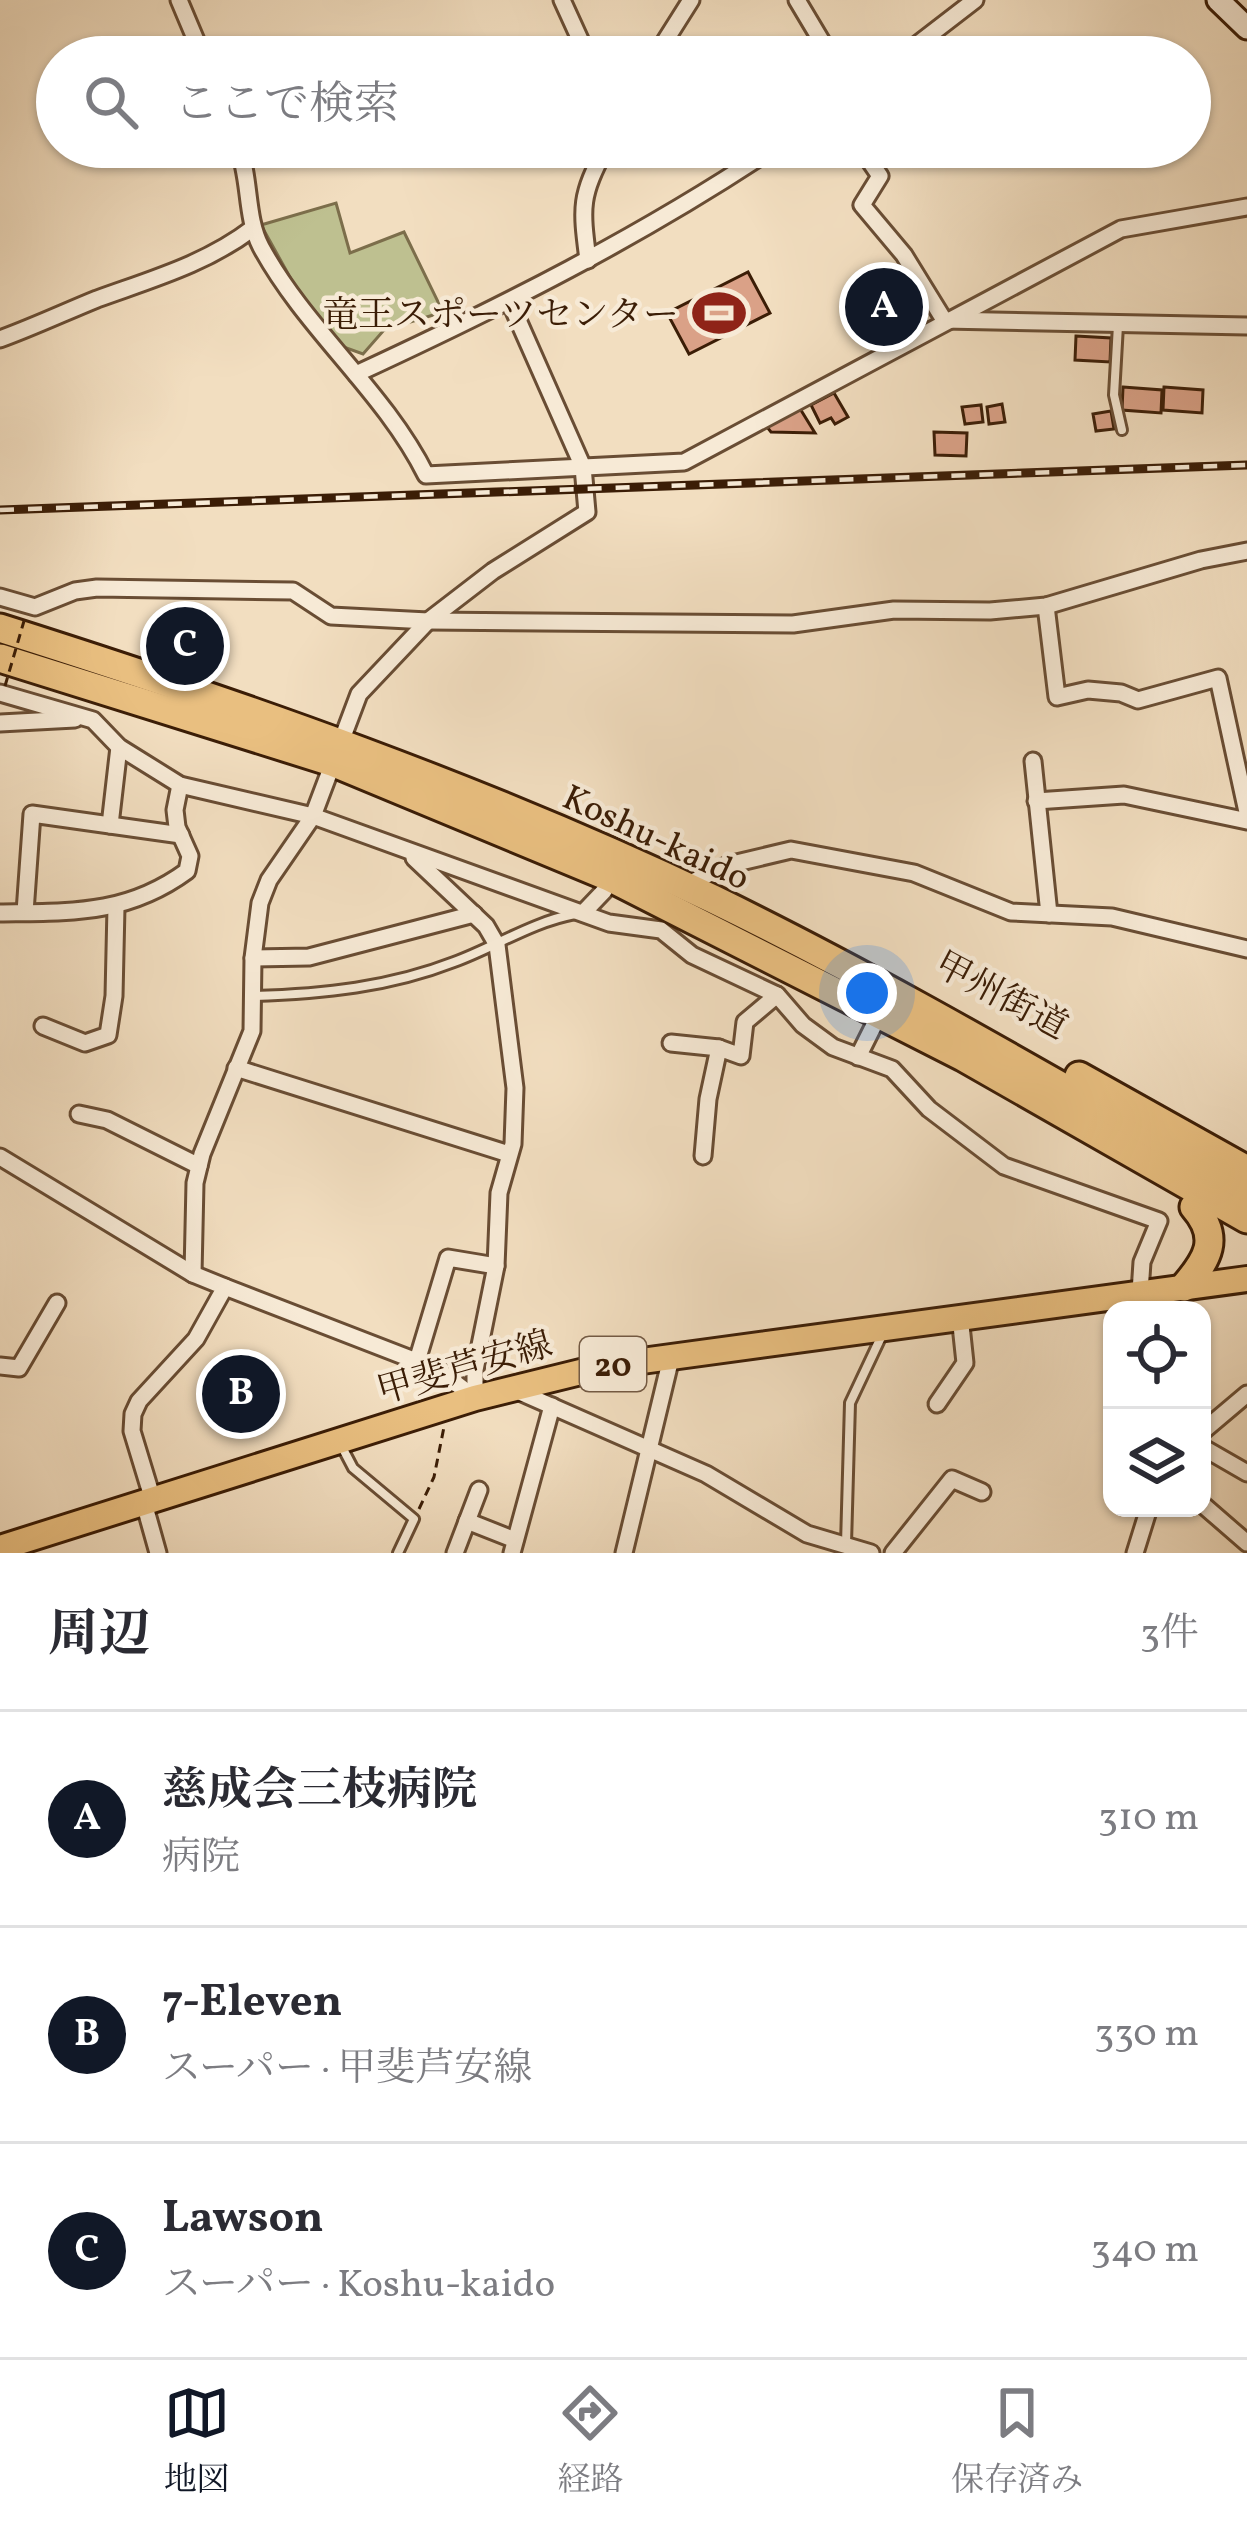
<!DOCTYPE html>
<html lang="ja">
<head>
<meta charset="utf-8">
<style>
  body { margin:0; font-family:Vollkorn,"Noto Serif JP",serif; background:#f7f7f7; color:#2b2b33 }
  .controls { position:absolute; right:36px; bottom:36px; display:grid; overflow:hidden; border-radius:24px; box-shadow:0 3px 9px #0004 }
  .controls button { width:108px; height:108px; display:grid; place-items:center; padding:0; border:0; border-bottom:3px solid #e1e1e2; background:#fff; color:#2b2b33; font:60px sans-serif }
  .you { position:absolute; left:867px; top:993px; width:42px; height:42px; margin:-30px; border:9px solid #fff; border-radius:50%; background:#1a73e8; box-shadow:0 0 0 18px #1a73e833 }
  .badge { display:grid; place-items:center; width:78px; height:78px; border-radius:50%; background:#111827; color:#fff; font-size:39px; font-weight:700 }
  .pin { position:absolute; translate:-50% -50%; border:6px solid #fff; box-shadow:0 3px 12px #0006 }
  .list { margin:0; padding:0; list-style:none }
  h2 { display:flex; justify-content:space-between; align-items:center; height:156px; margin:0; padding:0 48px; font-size:51px }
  h2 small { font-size:39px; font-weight:400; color:#7c7c81 }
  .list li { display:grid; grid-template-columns:78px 1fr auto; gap:36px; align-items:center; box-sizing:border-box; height:216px; padding:0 48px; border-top:3px solid #e1e1e2 }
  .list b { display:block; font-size:45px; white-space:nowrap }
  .list p { margin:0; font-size:39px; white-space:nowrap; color:#7c7c81 }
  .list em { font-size:39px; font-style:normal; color:#7c7c81 }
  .icon { flex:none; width:66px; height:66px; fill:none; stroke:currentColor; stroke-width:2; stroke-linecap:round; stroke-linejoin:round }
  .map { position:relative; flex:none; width:1247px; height:1553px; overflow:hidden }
  .search { position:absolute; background:#fff; box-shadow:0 3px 9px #0004; left:36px; right:36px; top:36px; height:132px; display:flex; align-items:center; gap:30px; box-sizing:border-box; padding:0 42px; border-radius:66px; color:#7c7c81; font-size:45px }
  .sheet { height:804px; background:#fff }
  nav { display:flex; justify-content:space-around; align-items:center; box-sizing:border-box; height:168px; border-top:3px solid #e1e1e2; background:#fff; font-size:33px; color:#7c7c81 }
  nav a { display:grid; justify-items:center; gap:6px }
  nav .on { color:#111827 }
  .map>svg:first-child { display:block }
  .green { fill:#bec090; stroke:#7c6e4b; stroke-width:3 }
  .building { fill:#daa187; stroke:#3b1d06; stroke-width:3 }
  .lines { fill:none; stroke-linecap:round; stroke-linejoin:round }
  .lane-casing { stroke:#694d34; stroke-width:14 }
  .street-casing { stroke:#694d34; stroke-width:21 }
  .secondary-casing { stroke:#3b1d06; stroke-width:27 }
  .primary-casing { stroke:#3b1d06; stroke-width:30 }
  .highway-casing { stroke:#3b1d06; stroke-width:33 }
  .path { stroke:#3b1d06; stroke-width:3; stroke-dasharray:9 6; stroke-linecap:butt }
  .lane { stroke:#f7ead6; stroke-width:8 }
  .street { stroke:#f7ead6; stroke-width:15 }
  .secondary { stroke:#f7ead6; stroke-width:21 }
  .primary { stroke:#e9bf80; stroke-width:24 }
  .highway { stroke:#e9bf80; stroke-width:27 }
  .rail-casing { stroke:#3b1d06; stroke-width:9 }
  .rail { stroke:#f7ead6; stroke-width:4.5; stroke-dasharray:14; stroke-linecap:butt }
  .path-bridge { stroke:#3b1d06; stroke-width:3; stroke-dasharray:9 6; stroke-linecap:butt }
  .labels { text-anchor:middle; stroke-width:9; stroke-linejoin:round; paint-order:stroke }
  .shield { fill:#f7ead6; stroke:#735a44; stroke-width:3 }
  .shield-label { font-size:33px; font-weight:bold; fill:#3b1d06 }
  .poi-label { font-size:36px; fill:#3b1d06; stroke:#f7ead6; text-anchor:end }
  .street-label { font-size:36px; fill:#3b1d06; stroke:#f7ead6 }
</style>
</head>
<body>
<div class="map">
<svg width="1247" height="1553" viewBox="0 0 1247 1553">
  <rect width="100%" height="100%" fill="#f2dec0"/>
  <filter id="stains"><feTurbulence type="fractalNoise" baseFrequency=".00167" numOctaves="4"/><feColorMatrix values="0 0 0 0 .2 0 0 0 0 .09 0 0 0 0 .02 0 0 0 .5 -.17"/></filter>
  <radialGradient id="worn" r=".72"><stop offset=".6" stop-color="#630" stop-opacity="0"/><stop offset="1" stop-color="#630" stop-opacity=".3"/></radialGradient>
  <polygon class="green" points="336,203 350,253 404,232 443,312 384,330 363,354 338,345 296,288 261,225"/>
  <g class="building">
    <polygon points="748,272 770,313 689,354 667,313"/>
    <polygon points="1076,336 1111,338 1110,362 1075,360"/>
    <polygon points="1123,387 1162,390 1161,413 1122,410"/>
    <polygon points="1164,387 1203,390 1202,413 1163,410"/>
    <polygon points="834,393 848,417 835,424 831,418 820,423 811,405"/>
    <polygon points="1002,404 1005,422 989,424 987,407"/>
    <polygon points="981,405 983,422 965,424 962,407"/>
    <polygon points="799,407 815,433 771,432 767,427"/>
    <polygon points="1111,411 1114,429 1096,431 1093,414"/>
    <polygon points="934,432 967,433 966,456 935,455"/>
    <polygon points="258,1369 267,1397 219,1412 210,1384"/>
  </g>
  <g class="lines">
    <g class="lane-casing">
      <g id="lane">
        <polyline points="1118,325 1114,395 1122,430"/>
        <path d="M 254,996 C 323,994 390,987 454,962 C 495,947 532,922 575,914"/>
        <polyline points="342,1447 353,1468 414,1519 398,1553"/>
        <polyline points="846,1544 850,1403 883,1333"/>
      </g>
    </g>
    <g class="street-casing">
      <g id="street">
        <polyline points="179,0 203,57"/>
        <polyline points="562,0 588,57"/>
        <polyline points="797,0 831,57"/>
        <polyline points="655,57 691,0"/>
        <polyline points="901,57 975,0"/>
        <path d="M 238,147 C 251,179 245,216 261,247 C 306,330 384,391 426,475 L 684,462 L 1121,229 L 1247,207"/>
        <polyline points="860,147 880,176 862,205 904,255 944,320 1247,326"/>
        <path d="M 588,260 C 581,205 580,197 606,147"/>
        <path d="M 0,339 C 33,327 65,312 97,299 C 152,279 206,264 253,228"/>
        <path d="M 356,374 C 501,307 642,236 775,147"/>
        <polyline points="0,597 35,607 75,591 97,588 293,591 331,616 428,621 793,624 894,610 990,611 1046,606 1201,560 1247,551"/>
        <polyline points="1046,606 1057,697 1088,690 1121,693 1138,700 1218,678 1247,812"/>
        <polyline points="0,693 93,720 119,747 180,785 313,816 609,923 661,930 692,955 777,995 803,1025 833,1047 892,1069 929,1109 1004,1166 1159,1221 1142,1262 1140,1292"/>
        <polyline points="0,723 75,719"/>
        <polyline points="1033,761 1049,914"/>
        <polyline points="1036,801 1124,795 1247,821"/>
        <polyline points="110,825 181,835"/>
        <polyline points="414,858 486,926 497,945 515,1088 513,1144 499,1193 496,1266 475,1370 475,1398"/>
        <polyline points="686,885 728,865 791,850 914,873 1011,912 1112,917 1247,949"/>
        <polyline points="25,912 32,814 110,825 119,747"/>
        <path d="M 0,913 C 71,912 127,915 187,871 L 190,856 L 177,827 L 175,810 L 180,785"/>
        <polyline points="583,913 604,891 609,877"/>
        <polyline points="253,958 309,957 474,914"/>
        <polyline points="43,1026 85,1043 108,1035 114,996 116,907"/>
        <polyline points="671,1043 719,1048"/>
        <polyline points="858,1057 875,1023"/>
        <polyline points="236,1068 509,1154"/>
        <polyline points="79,1114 107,1120 199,1166"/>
        <polyline points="703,1156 708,1099 719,1048 741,1056 745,1022 777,995"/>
        <polyline points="0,1157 193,1274 225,1287 196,1339 139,1401 133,1414 132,1431 153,1500"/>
        <polyline points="193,1274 195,1183 202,1154 252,1031 253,958 260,903 269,880 313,816 359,694 428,621 493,571 587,512 583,467 510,302"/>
        <polyline points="225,1287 437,1369 475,1398"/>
        <polyline points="417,1361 448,1258 496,1266"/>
        <polyline points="0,1366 19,1368 57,1303"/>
        <polyline points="515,1390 706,1474 807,1534 871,1553"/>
        <polyline points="937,1404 965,1363 960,1316"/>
        <polyline points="1202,1432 1247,1394"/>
        <polyline points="1202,1447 1247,1473"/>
        <polyline points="144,1503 158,1553"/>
        <polyline points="1202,1504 1247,1543"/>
        <polyline points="467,1521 515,1540"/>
        <polyline points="455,1553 479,1490"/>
        <polyline points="512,1553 552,1406"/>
        <polyline points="624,1553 672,1354"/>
        <polyline points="893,1553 952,1479 982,1492"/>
        <polyline points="1135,1553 1149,1508"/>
      </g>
    </g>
    <g class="secondary-casing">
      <polyline id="secondary" points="1218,0 1247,28"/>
    </g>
    <g class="primary-casing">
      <polyline id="primary" points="0,1548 475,1398 605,1366 1247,1279"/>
    </g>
    <g class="highway-casing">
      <g id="highway">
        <path d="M 0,628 C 243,705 483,789 713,899 C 896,988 1071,1093 1247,1192"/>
        <polyline points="0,658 332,762 609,877 963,1057 1247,1219"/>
        <polyline points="1079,1076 1247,1170"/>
        <path d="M 1184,1287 C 1208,1259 1221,1238 1194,1207"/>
      </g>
    </g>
    <polyline class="path" points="419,1509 434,1477 444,1427"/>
    <use href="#lane" class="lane"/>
    <use href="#street" class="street"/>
    <use href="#secondary" class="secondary"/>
    <use href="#primary" class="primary"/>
    <use href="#highway" class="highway"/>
    <g class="rail-casing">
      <polyline id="rail" points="0,510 1247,465"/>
    </g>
    <use href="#rail" class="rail"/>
    <polyline class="path-bridge" points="5,686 24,621"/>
  </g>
  <defs>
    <g id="stadium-bare" transform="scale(4.14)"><path d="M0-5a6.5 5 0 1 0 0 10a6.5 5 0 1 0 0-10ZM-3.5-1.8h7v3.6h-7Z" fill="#8f2418" stroke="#f7ead6" stroke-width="2.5" paint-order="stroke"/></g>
  </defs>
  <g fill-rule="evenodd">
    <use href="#stadium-bare" x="719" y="313"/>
  </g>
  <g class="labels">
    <rect class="shield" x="580" y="1337" width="66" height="54" rx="9"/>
    <g class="shield-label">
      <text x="613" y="1376">20</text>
    </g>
    <g class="poi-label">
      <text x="679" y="326">竜王スポーツセンター</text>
    </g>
    <g class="street-label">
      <text transform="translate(657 836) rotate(25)" y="13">Koshu-kaido</text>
      <text transform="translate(1002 994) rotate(28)" y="13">甲州街道</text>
      <text transform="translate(464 1366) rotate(-16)" y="13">甲斐芦安線</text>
    </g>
  </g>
  <rect width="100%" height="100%" filter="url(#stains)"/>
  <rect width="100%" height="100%" fill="url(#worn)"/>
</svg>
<div class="controls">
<button><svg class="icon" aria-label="locate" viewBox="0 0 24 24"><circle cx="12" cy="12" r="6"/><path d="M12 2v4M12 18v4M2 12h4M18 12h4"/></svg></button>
<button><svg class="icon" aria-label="layers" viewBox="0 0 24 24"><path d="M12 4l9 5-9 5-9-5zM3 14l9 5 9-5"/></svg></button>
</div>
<div class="you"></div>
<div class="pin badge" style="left:884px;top:307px">A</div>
<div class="pin badge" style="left:241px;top:1394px">B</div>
<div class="pin badge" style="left:185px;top:646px">C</div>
<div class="search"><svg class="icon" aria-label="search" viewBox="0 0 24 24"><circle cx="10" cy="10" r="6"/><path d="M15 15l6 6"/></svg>ここで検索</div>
</div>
<section class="sheet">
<h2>周辺<small>3件</small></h2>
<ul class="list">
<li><span class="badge">A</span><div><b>慈成会三枝病院</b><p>病院</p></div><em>310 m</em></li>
<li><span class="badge">B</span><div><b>7-Eleven</b><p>スーパー · 甲斐芦安線</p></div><em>330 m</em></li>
<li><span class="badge">C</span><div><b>Lawson</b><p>スーパー · Koshu-kaido</p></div><em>340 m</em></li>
</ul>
</section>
<nav>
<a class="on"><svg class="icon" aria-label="map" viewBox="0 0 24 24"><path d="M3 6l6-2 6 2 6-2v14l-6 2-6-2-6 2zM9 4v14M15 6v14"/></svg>地図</a>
<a><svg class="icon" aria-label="directions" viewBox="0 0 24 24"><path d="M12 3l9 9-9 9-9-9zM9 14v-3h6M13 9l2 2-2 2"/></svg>経路</a>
<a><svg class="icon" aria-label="saved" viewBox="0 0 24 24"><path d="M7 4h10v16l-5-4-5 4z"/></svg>保存済み</a>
</nav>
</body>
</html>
